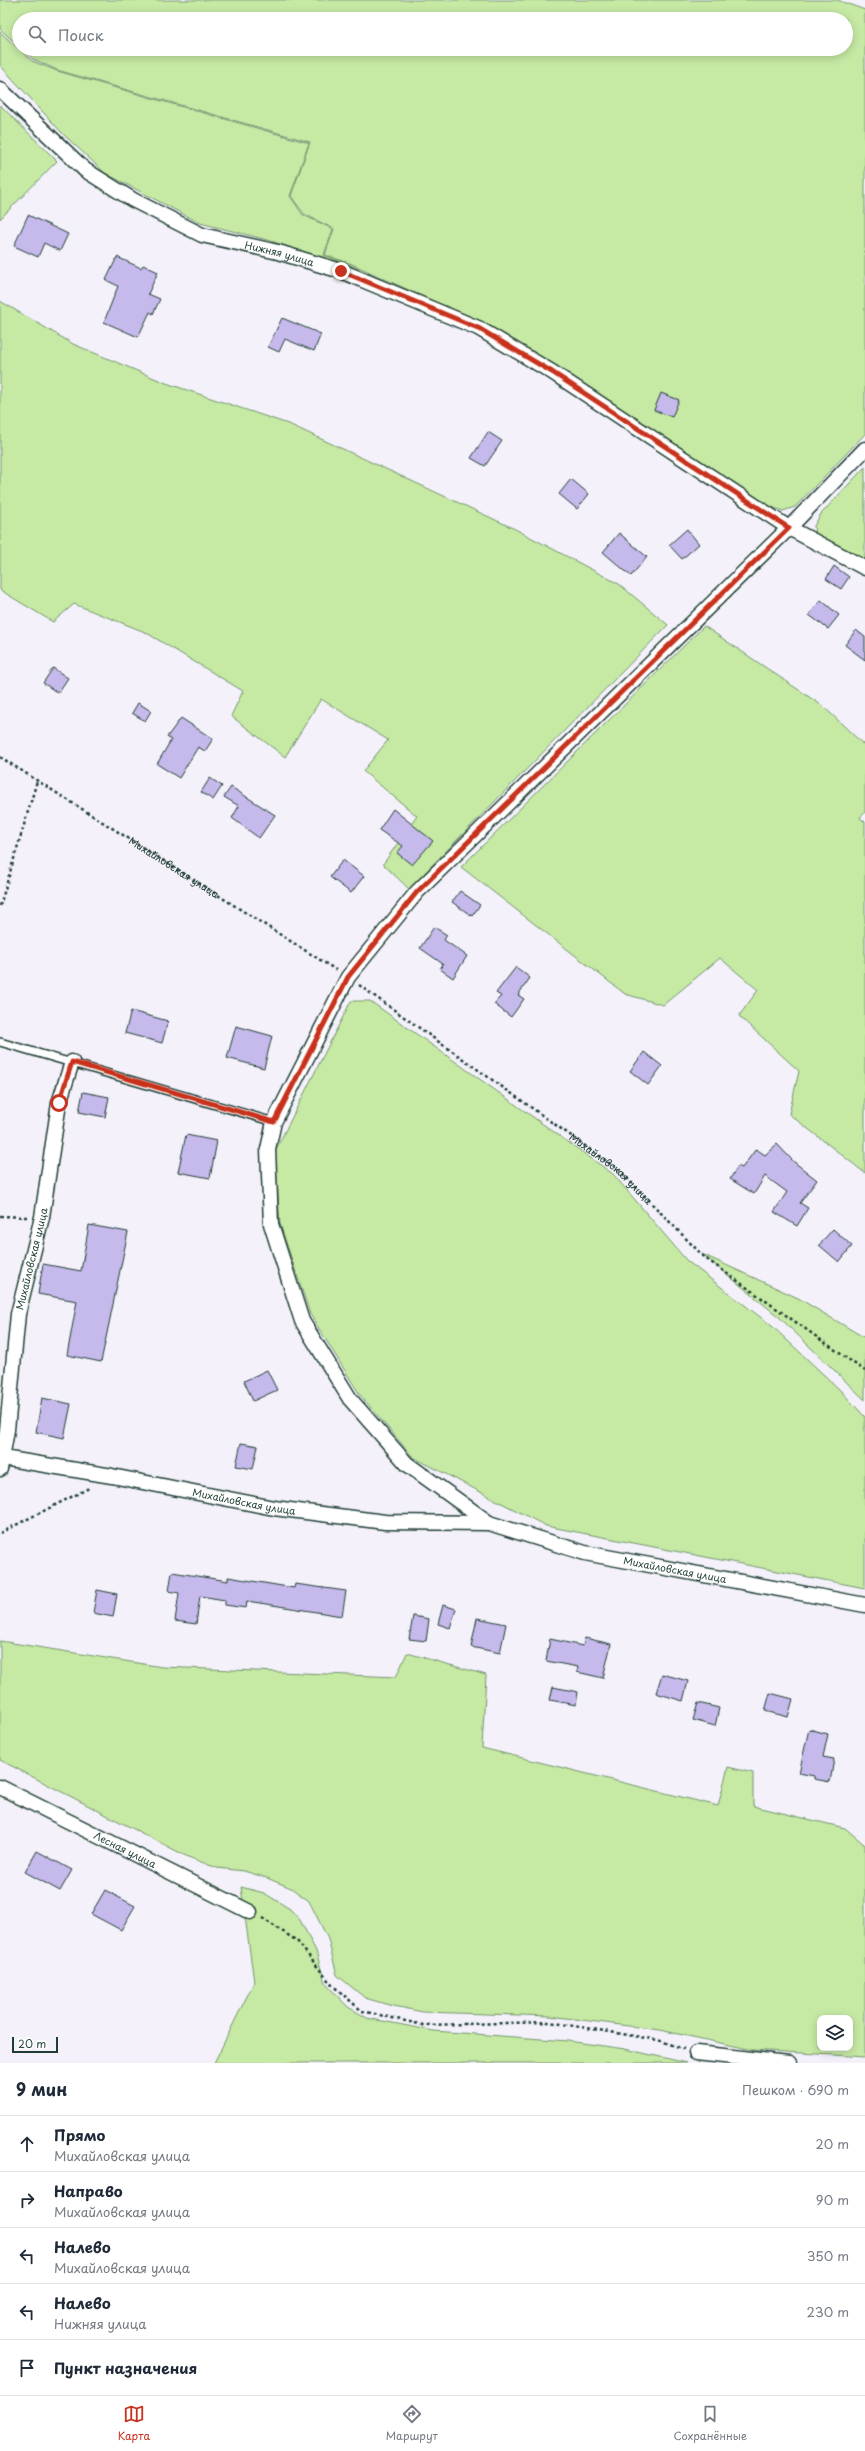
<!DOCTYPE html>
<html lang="ru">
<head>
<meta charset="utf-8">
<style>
  body { margin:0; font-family:"Playpen Sans",sans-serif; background:#f6f6f7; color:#1f2937 }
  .controls { position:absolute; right:12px; bottom:12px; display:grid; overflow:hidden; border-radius:8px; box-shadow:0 2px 10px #0003 }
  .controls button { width:36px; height:36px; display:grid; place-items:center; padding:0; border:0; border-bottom:1px solid #e0e1e3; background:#fff; color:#1f2937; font:20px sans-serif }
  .scale { position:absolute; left:12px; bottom:10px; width:46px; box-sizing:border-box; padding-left:4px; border:2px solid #1f3d34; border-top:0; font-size:11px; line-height:14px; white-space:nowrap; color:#1f3d34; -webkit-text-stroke:3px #fff; paint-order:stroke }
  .stop { position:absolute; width:12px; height:12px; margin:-9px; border:3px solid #c8321e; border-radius:50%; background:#fff }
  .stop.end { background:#c8321e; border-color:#fff; box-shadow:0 1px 4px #0008 }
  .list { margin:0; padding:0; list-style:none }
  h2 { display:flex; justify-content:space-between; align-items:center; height:52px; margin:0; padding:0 16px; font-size:17px }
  h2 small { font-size:13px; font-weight:400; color:#747a83 }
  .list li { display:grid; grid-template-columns:26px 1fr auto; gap:12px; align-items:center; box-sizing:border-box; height:56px; padding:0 16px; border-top:1px solid #e0e1e3 }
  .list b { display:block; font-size:15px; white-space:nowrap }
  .list p { margin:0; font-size:13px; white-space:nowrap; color:#747a83 }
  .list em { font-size:13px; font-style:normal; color:#747a83 }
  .icon { flex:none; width:22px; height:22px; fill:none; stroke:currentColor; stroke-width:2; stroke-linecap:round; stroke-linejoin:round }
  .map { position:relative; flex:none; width:865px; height:2063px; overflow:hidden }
  .search { position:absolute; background:#fff; box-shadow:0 2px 10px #0003; left:12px; right:12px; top:12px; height:44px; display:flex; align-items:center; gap:10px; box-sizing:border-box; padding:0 14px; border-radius:22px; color:#747a83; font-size:15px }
  .sheet { height:332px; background:#fff }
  nav { display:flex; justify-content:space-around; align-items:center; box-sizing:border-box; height:56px; border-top:1px solid #e0e1e3; background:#fff; font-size:11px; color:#747a83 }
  nav a { display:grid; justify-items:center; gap:2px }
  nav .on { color:#c8321e }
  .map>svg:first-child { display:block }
  .green { fill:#c6eaa4; stroke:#72946c; fill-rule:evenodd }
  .building { fill:#c6b9eb; stroke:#1f3d34 }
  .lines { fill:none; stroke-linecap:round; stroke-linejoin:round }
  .lane-casing { stroke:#1f3d34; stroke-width:10 }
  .street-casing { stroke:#1f3d34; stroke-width:17 }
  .path { stroke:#1f3d34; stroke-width:2.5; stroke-dasharray:3 3; stroke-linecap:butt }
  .lane { stroke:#fff; stroke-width:7 }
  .street { stroke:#fff; stroke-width:14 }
  .route { stroke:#c8321e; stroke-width:5 }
  .labels { text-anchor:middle; stroke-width:3; stroke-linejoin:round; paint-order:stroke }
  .street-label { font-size:10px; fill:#1f3d34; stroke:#fff }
</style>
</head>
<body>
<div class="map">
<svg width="865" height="2063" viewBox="0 0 865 2063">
  <rect width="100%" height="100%" fill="#f4f1fb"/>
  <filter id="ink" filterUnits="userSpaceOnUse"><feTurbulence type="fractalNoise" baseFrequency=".025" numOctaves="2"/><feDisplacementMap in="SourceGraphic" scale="8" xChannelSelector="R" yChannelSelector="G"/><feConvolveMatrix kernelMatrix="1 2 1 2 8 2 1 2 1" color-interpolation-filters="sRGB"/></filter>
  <g filter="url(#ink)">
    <g class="green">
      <polygon points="0,0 837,0 865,10 865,434 795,507 783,511 769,506 553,366 481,323 352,264 325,255 334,229 304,214 291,196 310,142 57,70 33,59 22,49 846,49 846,19 19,19 19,46 0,29"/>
      <polygon points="0,32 32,61 57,71 309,143 290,196 303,215 333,229 324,255 351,265 480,324 348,268 268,240 200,223 105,173 63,134 0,65"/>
      <polygon points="0,105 57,161 0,219"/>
      <polygon points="0,301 73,344 166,383 291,425 515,529 619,584 668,625 409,889 383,864 417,816 363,771 388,740 321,699 285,757 231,716 243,691 145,632 74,604 53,622 0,590"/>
      <polygon points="865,467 865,562 815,536 814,526 821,514"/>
      <polygon points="704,626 824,707 865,746 865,812 860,818 865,822 865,1173 789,1114 799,1071 739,1016 758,990 720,958 663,1005 625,994 461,867"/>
      <polygon points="351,1001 370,1001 613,1174 687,1261 772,1326 841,1391 865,1417 865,1588 546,1526 413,1457 360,1395 310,1314 280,1224 275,1151"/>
      <polygon points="702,1254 798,1298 865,1338 865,1400 779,1317"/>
      <path d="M 0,1641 L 162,1667 L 396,1677 L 407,1653 L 486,1675 L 482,1748 L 718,1806 L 728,1767 L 753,1773 L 753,1806 L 845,1828 L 865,1845 L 865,2057 L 753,2050 L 660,2030 L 550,2016 L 423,2012 L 389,2005 L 365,1998 L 337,1975 L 328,1939 L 309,1901 L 291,1888 L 267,1878 L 244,1871 L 217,1868 L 188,1857 L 0,1760 ZM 820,2018 L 850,2018 L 850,2048 L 820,2048 Z"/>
      <polygon points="241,1887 264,1893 290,1909 300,1920 316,1951 325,1983 348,2007 367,2018 434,2031 568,2041 625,2049 687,2063 214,2063 254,1982"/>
    </g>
    <g class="building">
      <polygon points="28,215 68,234 60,251 44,243 38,257 14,246"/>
      <polygon points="117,257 141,268 143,265 158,272 148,294 160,299 153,314 150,312 138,337 104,322 118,286 106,280"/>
      <polygon points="282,318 321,334 314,351 285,339 279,352 268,347"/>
      <polygon points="661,393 679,400 672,417 654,410"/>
      <polygon points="488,432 502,441 485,466 471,458"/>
      <polygon points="571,479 589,494 577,509 559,494"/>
      <polygon points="687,529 699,544 682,559 669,545"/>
      <polygon points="619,533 647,557 631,576 603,552"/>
      <polygon points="834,566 849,577 841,589 826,579"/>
      <polygon points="821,600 839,615 828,629 809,615"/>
      <polygon points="856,630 865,637 865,660 845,645"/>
      <polygon points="53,668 68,678 58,693 43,683"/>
      <polygon points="138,703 151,711 145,721 132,713"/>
      <polygon points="181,718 213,739 205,751 198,747 179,778 157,764 171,740 167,737"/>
      <polygon points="210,778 222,786 213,800 201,792"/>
      <polygon points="231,787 275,815 259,838 232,818 239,806 224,797"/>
      <polygon points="393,809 433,841 412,865 397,853 403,846 379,830"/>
      <polygon points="343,860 364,876 351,893 330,877"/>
      <polygon points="460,891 480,905 472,916 452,902"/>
      <polygon points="434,927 447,935 444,940 467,956 453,978 440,969 443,964 420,948"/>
      <polygon points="516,967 530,978 518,995 524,999 511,1017 494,1004 501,996 496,993"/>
      <polygon points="131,1011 168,1021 162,1043 125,1033"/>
      <polygon points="236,1026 272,1036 264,1068 227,1058"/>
      <polygon points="644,1052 662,1066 648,1085 630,1071"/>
      <polygon points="83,1092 109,1097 105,1117 79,1112"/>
      <polygon points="186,1135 217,1141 210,1178 178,1172"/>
      <polygon points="777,1144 794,1162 817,1180 800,1203 808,1208 797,1226 774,1212 787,1192 765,1176 754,1194 730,1179 738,1166 742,1168 756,1149 765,1155"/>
      <polygon points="89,1225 128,1232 101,1362 67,1355 77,1301 38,1294 43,1264 81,1271"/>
      <polygon points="833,1229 852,1246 839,1262 819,1245"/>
      <polygon points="267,1370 277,1390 253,1401 244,1381"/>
      <polygon points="42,1398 71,1404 64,1438 36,1432"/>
      <polygon points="241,1443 258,1446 253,1469 236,1466"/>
      <polygon points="172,1572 228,1581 228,1577 294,1588 295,1584 346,1591 342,1616 247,1601 246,1608 225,1605 225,1600 200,1596 196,1624 175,1621 179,1593 169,1591"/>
      <polygon points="97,1590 117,1594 113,1617 93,1613"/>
      <polygon points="443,1605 456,1609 450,1628 438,1624"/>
      <polygon points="413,1616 429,1619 426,1641 409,1639"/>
      <polygon points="477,1618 506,1624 500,1653 471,1647"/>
      <polygon points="585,1638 611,1644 603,1678 577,1672 578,1667 546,1661 550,1639 583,1646"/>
      <polygon points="662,1674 688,1681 683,1701 656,1693"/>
      <polygon points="553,1687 578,1692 576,1705 550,1700"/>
      <polygon points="770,1693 793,1699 788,1717 765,1711"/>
      <polygon points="698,1703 719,1708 715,1726 693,1720"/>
      <polygon points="809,1729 828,1734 823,1757 834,1759 830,1782 814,1779 814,1776 799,1773"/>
      <polygon points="37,1851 72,1870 60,1891 25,1872"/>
      <polygon points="105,1890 135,1906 121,1930 91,1914"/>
    </g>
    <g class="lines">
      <g class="lane-casing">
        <polyline id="lane" points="0,1042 274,1122"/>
      </g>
      <g class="street-casing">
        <g id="street">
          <path id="s3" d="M 0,89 L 85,170 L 133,200 L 202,235 L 278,252 L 341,271 L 478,328 L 552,372 L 789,528 L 865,568"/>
          <path id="s4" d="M 865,449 L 789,528 L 417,892 L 348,977 L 274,1122 L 268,1149 L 271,1224 L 302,1321 L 350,1399 L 407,1464 L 489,1523 L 585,1553 L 865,1605"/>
          <path id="s5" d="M 3,1458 L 112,1476 L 274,1508 L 385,1522 L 489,1523"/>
          <path id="s6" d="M 0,1469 L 7,1430 L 18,1314 L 42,1217 L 59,1103 L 72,1062"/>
          <path id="s7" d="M 0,1787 L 250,1912"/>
          <polyline points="696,2053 789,2063"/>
        </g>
      </g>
      <g class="path">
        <path id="s1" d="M 0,757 L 336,970"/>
        <polyline points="0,906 37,781"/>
        <path id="s2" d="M 359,985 L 619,1170 L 705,1258 L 865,1371"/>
        <polyline points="0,1216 27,1217"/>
        <polyline points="0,1533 91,1487"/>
        <polyline points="262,1918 297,1941 331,1984 362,2011 423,2025 550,2022 658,2040 684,2049"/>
      </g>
      <use href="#lane" class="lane"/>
      <use href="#street" class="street"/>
    </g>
  </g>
  <g class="lines" filter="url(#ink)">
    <polyline class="route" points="59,1103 72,1062 274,1122 348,977 417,892 789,528 552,372 478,328 341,271"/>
  </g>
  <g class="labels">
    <g class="street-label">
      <text dy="4" stroke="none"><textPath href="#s3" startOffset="331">Нижняя улица</textPath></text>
      <text dy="4" stroke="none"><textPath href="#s1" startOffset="206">Михайловская улица</textPath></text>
      <text dy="4" stroke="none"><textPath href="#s2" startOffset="312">Михайловская улица</textPath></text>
      <text dy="4" stroke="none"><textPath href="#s6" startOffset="213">Михайловская улица</textPath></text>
      <text dy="4" stroke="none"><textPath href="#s5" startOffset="245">Михайловская улица</textPath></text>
      <text dy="4" stroke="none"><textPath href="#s4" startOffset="1578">Михайловская улица</textPath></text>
      <text dy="4" stroke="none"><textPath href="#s7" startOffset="140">Лесная улица</textPath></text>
    </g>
  </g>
</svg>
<div class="controls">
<button><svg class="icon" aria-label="layers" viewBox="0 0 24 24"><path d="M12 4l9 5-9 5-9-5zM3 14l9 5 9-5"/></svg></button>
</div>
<div class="scale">20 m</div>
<div class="stop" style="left:59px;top:1103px"></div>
<div class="stop end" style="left:341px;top:271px"></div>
<div class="search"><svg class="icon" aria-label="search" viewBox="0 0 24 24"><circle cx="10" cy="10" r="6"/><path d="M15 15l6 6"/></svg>Поиск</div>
</div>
<section class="sheet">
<h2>9 мин<small>Пешком · 690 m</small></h2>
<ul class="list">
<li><svg class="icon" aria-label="ahead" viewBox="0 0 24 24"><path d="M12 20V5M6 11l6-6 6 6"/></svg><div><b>Прямо</b><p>Михайловская улица</p></div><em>20 m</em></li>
<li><svg class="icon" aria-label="right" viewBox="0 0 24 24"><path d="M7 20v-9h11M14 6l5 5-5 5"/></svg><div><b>Направо</b><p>Михайловская улица</p></div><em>90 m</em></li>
<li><svg class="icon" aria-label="left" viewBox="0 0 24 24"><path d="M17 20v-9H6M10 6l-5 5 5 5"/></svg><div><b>Налево</b><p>Михайловская улица</p></div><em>350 m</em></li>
<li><svg class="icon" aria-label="left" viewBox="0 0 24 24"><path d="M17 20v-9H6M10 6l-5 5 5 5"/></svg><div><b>Налево</b><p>Нижняя улица</p></div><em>230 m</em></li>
<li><svg class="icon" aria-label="arrive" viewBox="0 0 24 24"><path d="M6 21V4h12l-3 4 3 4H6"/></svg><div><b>Пункт назначения</b></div></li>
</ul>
</section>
<nav>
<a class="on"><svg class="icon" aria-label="map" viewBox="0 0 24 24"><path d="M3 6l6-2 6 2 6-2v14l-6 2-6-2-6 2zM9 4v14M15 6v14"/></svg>Карта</a>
<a><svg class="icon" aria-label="directions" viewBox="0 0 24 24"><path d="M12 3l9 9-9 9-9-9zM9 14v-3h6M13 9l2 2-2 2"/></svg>Маршрут</a>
<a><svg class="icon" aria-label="saved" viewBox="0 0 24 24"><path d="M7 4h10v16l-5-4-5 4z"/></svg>Сохранённые</a>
</nav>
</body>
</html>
